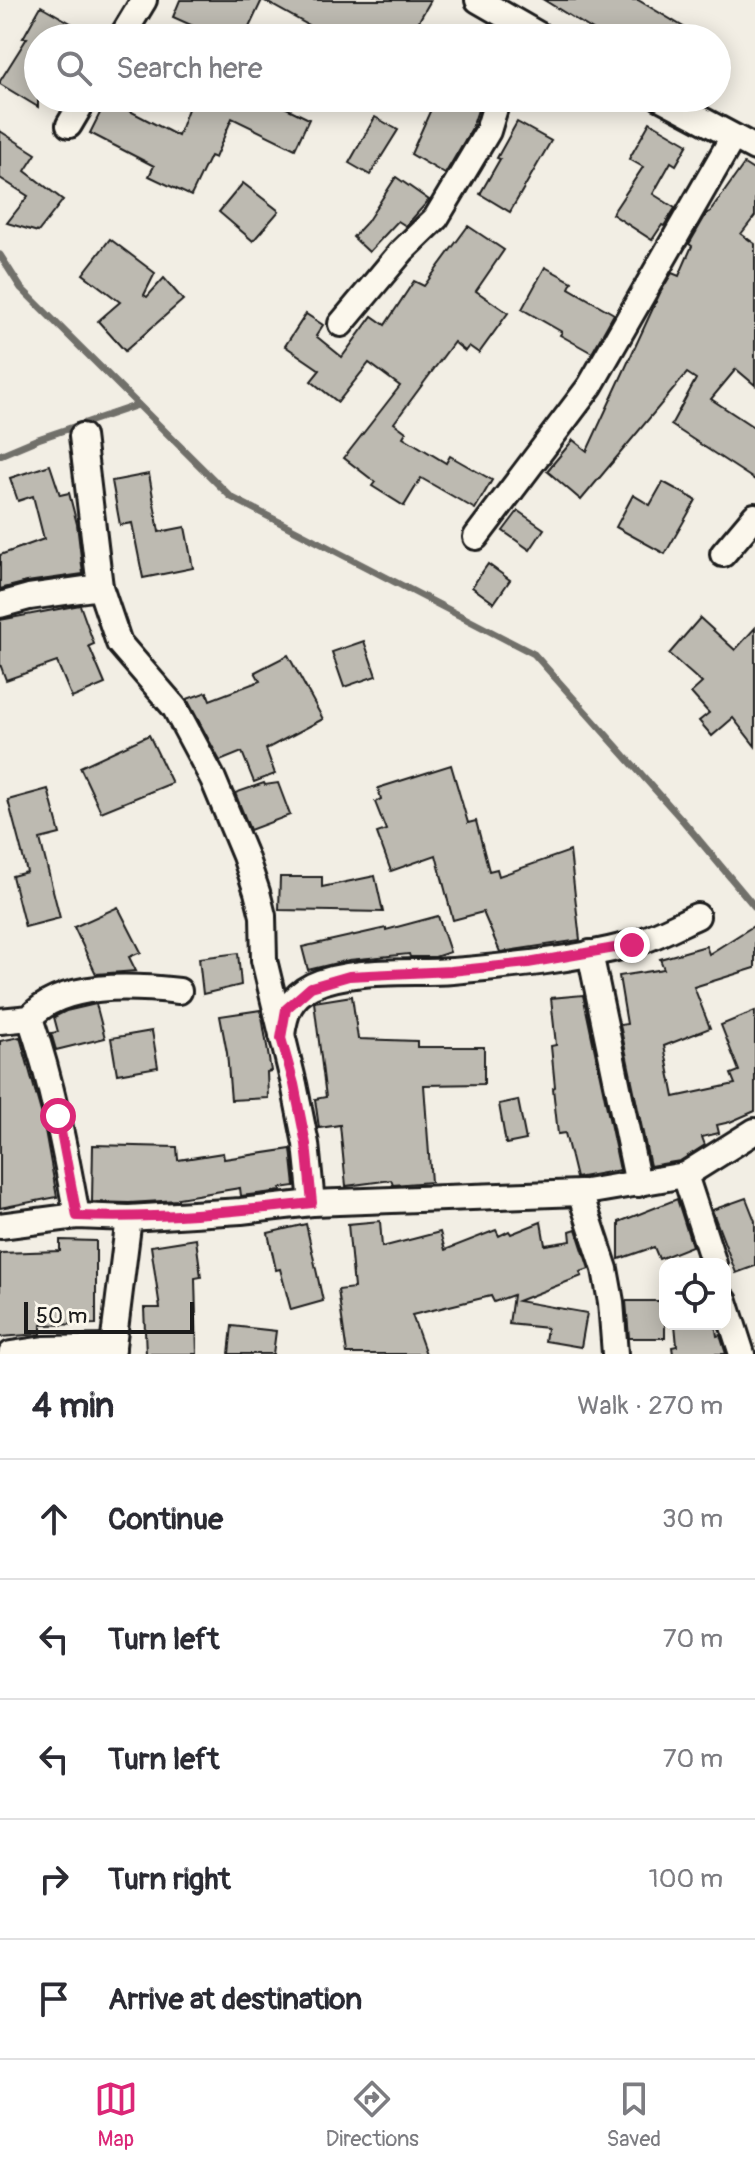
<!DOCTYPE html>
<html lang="en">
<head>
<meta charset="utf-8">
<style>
  body { margin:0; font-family:Pangolin,sans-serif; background:#f7f7f7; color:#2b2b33 }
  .controls { position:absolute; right:24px; bottom:24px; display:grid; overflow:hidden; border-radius:16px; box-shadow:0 4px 20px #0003 }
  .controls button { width:72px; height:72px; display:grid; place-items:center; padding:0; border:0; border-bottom:2px solid #e1e1e2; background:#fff; color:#2b2b33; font:40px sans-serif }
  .scale { position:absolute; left:24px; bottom:20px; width:170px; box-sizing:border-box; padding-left:8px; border:4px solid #1c1c1c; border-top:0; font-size:22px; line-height:28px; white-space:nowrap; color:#1c1c1c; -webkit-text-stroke:6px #fbf7ec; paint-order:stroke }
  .stop { position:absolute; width:24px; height:24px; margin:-18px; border:6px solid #db2777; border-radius:50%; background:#fff }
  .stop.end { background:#db2777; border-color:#fff; box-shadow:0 2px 8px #0008 }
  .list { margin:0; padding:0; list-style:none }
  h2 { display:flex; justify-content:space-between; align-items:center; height:104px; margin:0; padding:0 32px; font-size:34px }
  h2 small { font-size:26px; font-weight:400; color:#7c7c81 }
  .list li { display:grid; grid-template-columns:52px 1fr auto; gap:24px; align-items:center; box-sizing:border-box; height:120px; padding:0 32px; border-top:2px solid #e1e1e2 }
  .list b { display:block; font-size:30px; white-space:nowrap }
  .list em { font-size:26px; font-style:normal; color:#7c7c81 }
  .icon { flex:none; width:44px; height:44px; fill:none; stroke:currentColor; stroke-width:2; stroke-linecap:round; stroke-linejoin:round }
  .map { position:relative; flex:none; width:755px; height:1354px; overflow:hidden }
  .search { position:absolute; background:#fff; box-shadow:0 4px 20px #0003; left:24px; right:24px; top:24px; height:88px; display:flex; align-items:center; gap:20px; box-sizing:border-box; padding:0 28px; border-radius:44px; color:#7c7c81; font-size:30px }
  .sheet { height:704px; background:#fff }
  nav { display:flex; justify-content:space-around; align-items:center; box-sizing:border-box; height:112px; border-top:2px solid #e1e1e2; background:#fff; font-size:22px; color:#7c7c81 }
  nav a { display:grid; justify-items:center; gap:4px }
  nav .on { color:#db2777 }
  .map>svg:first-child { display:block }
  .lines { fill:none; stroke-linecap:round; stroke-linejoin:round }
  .stream { stroke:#716f6b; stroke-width:7 }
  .building { fill:#bdbab1; stroke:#1c1c1c; stroke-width:2 }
  .street-casing { stroke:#1c1c1c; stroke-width:30 }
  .street { stroke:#fbf7ec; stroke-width:24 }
  .route { stroke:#db2777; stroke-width:10 }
</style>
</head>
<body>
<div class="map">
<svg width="755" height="1354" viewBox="0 0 755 1354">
  <rect width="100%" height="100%" fill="#f2eee4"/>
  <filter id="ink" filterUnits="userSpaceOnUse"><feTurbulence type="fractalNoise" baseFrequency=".0125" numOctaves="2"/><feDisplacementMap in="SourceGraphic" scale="16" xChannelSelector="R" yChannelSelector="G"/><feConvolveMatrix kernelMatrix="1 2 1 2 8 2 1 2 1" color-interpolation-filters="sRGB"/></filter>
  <g filter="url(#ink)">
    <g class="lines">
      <g class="stream">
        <polyline points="0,255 21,288 231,497 534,654 684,822 755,907"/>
        <polyline points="0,455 38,439 138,405"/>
      </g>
    </g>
    <g class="building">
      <polygon points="180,0 262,0 244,38 220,38 173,17"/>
      <polygon points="263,0 431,0 409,38 301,38 308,25"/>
      <polygon points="544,0 638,0 702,38 606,38"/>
      <polygon points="41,6 97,38 38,38 38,107 0,84 0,81 27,38 23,38"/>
      <polygon points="192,98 266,98 309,119 295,149 232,118 215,158 210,156 191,196 149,176 154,166 90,133 107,99 178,136"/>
      <polygon points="436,98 482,98 472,128 445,174 411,154"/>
      <polygon points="375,117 398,130 370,175 349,163"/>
      <polygon points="517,122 551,141 510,212 480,194 500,159 497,158"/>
      <polygon points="650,122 688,144 676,165 671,162 653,194 675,208 664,226 662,225 652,240 612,214 643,167 629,159"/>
      <polygon points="0,131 36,154 25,171 63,200 38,232 7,223 28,196 0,178"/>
      <polygon points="744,164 755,171 755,216 741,234 755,244 755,385 736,369 711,399 755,428 755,480 671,425 696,379 687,373 581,500 547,471 573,440 587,451 660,293 672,273 679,276 692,246 689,244 707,213 710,212"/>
      <polygon points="396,177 429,200 406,226 398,221 369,252 353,237 367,222"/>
      <polygon points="243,183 279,211 253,241 219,212"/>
      <polygon points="468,226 504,250 476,291 508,313 479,353 469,346 465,351 454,342 394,423 406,432 403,437 446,463 450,456 492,480 475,509 421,478 404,506 372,486 375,482 344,458 400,386 369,363 338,402 311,381 320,370 285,346 306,314 323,325 316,336 342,357 372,316 385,325 414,281 424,286"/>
      <polygon points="110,239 155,273 144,295 147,297 164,278 183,300 125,351 98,321 120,302 83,274"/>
      <polygon points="545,267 572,282 569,288 614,314 592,353 560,335 562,332 522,309"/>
      <polygon points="50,465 60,495 69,493 77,524 83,574 27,582 0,589 0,555 44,539 33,496 18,501 10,478"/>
      <polygon points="149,474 159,532 185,527 193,568 143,578 132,523 120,525 112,481"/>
      <polygon points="663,482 696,500 665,554 616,527 633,495 650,505"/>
      <polygon points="518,511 544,529 530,550 503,531"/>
      <polygon points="488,564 510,580 494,603 472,587"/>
      <polygon points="80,605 94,644 89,646 105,684 72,698 57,662 6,680 0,664 0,620"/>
      <polygon points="700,618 735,650 755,628 755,746 733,718 712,736 699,721 709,713 691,693 702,683 669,654"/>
      <polygon points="364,641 376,676 344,687 332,652"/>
      <polygon points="288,655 323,719 266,749 275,774 254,782 242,752 220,761 187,699 207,692 210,700 260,681 255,672"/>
      <polygon points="149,735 172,783 101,812 80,767"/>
      <polygon points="451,765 468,823 476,821 489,871 497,869 499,876 570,851 580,940 500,952 483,912 453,920 436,855 391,871 377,833 386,830 375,802 381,799 378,788"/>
      <polygon points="264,783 265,785 278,783 290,815 250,830 235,793"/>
      <polygon points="48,789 60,834 40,839 60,918 25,927 12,876 27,872 8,800"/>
      <polygon points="375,876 383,912 279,910 280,877 322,877 322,887"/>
      <polygon points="118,907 141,952 129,957 136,971 96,974 74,927"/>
      <polygon points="438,916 450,952 435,957 410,957 409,954 349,960 308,970 302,947 386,928 386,930"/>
      <polygon points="755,925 755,968 694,987 710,1028 664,1046 674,1097 735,1084 731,1074 739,1071 721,1025 755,1011 755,1111 730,1122 717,1125 719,1133 702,1137 705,1145 680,1161 650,1166 620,1025 627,1024 619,976 664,969 660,959 706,946 709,954"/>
      <polygon points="238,953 241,985 203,994 199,958"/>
      <polygon points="583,995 620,1170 576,1178 565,1133 558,1134 553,1088 555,1087 551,1046 556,1045 551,998"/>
      <polygon points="352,996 358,1039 417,1041 417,1047 484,1047 484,1084 424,1085 431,1182 393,1185 391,1180 346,1186 340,1125 319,1128 315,1099 326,1097 314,1002"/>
      <polygon points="96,1004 105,1038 56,1050 51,1033 58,1032 54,1017 66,1011"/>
      <polygon points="261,1010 271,1071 267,1072 268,1098 231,1100 227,1053 220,1016"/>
      <polygon points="152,1031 158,1067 117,1074 111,1038"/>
      <polygon points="20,1037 43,1119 57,1197 0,1208 0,1041"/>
      <polygon points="518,1100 526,1140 506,1144 499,1104"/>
      <polygon points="93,1145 177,1147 178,1160 223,1153 224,1159 291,1149 295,1186 280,1188 281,1191 241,1196 240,1188 178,1198 178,1200 129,1203 92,1202"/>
      <polygon points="746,1198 755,1221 755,1266 736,1273 712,1210"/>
      <polygon points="677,1199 692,1246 659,1259 654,1247 619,1259 619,1222"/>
      <polygon points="380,1221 382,1247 440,1232 445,1250 496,1230 499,1236 509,1231 511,1234 541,1222 545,1245 571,1241 570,1231 576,1229 589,1269 580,1272 582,1276 518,1301 587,1313 581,1347 545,1341 547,1328 509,1324 513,1295 494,1302 491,1296 412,1315 426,1354 347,1354 338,1290 354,1288 348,1224"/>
      <polygon points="306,1224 323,1301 291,1310 280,1269 276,1270 268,1233"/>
      <polygon points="196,1239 201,1277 195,1278 197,1354 146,1354 144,1308 160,1308 151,1246"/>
      <polygon points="60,1240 96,1241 96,1324 41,1325 41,1334 0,1337 0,1253 60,1251"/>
      <polygon points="626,1301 665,1301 665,1338 629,1338"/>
      <polygon points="675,1324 715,1324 717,1336 720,1335 726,1354 673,1354 672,1347 677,1346"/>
      <polygon points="232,1326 276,1331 273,1354 229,1354"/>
    </g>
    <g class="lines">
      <g class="street-casing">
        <g id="street">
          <polyline points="478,0 544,38"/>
          <polyline points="121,38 144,0"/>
          <polyline points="661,98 755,148"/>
          <polyline points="69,125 85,98"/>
          <polyline points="341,324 402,251 436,218 488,131 498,98"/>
          <polyline points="82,436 100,587 119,643 175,708 213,779 245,856 257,892 263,916 264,960 294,1084 306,1144 312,1203"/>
          <polyline points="476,537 590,386 733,137"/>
          <polyline points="723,554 755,516"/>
          <polyline points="0,605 29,597 100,587"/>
          <polyline points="590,953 638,1184"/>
          <path d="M 30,1018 C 52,1083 65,1149 77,1216"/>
          <path d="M 0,1021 L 30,1018 C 61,981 134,986 179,991"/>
          <path d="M 282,1035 C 285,1013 290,997 312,986 C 351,968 410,974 453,971 C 511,966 572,960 629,945 C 652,939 675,926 697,916"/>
          <polyline points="685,1175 714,1264"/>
          <polyline points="580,1193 605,1269 611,1302 615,1354"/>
          <polyline points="0,1226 77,1216 129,1218 241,1211 312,1203 580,1193 685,1175 755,1131"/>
          <polyline points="725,1301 742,1354"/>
          <polyline points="11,1354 44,1349 113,1348"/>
          <polyline points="112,1354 129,1218"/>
        </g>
      </g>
      <use href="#street" class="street"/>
    </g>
  </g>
  <g class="lines" filter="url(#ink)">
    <path class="route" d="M 58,1116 L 77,1216 C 156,1219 234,1212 312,1203 L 306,1144 L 294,1084 L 281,1038 L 286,1009 L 311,987 L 349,976 L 451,971 L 528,963 L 632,945"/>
  </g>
</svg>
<div class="controls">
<button><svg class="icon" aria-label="locate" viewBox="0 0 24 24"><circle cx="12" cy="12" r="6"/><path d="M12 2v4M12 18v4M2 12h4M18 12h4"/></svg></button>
</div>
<div class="scale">50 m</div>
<div class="stop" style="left:58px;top:1116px"></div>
<div class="stop end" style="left:632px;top:945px"></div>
<div class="search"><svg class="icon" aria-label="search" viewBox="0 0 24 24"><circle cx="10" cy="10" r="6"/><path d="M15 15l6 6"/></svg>Search here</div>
</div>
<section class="sheet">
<h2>4 min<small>Walk · 270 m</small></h2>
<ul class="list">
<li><svg class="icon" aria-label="ahead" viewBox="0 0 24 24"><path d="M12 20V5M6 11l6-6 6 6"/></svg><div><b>Continue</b></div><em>30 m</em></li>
<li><svg class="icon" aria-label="left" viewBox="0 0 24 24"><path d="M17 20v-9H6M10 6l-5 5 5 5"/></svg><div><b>Turn left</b></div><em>70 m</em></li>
<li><svg class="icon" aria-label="left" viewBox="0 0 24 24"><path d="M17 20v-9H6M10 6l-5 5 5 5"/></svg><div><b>Turn left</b></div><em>70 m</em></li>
<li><svg class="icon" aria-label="right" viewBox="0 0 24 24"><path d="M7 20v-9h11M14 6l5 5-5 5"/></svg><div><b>Turn right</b></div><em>100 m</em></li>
<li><svg class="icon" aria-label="arrive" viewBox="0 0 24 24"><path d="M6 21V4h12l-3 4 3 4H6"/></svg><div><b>Arrive at destination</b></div></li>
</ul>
</section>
<nav>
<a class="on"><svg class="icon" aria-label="map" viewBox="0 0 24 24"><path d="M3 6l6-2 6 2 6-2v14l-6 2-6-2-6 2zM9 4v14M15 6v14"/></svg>Map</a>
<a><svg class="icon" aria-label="directions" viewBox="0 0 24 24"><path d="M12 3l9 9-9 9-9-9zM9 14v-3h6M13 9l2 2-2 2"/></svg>Directions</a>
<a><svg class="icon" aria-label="saved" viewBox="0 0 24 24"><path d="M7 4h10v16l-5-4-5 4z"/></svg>Saved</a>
</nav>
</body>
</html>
